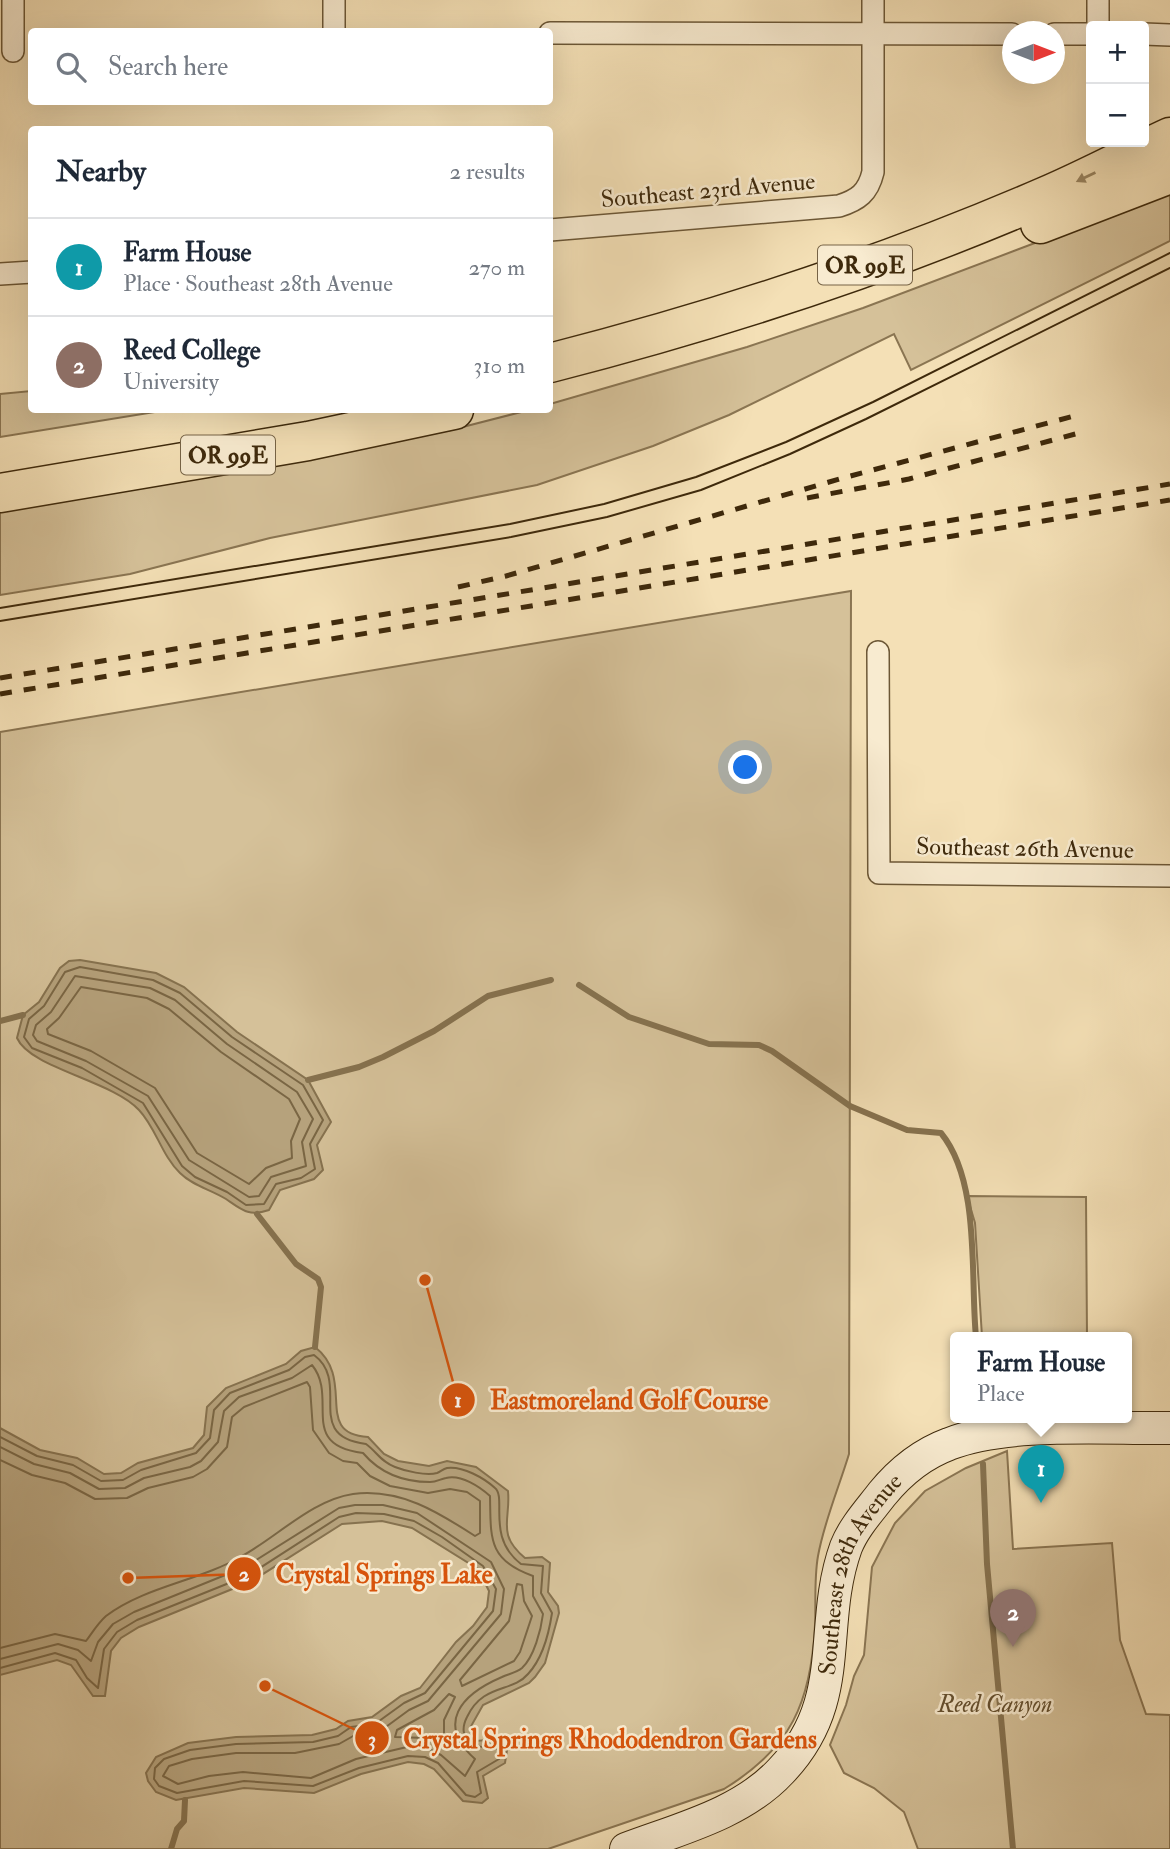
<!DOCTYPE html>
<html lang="en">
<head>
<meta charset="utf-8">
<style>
  body { margin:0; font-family:"IM FELL Double Pica",serif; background:#f6f6f7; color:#1f2937 }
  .controls { position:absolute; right:21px; top:21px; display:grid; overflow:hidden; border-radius:7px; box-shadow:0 7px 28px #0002 }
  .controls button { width:63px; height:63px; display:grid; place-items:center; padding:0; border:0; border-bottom:2px solid #e0e1e3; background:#fff; color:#1f2937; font:35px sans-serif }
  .compass { position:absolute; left:1002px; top:21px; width:63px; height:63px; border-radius:50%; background:#fff; box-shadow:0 7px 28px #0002; rotate:90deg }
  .you { position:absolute; left:746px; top:768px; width:24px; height:24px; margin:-18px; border:5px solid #fff; border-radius:50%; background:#1a73e8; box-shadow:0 0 0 10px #1a73e833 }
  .badge { display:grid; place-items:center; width:46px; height:46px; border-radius:50%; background:#7c3aed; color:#fff; font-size:23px; font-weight:700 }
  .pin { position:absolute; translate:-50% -58px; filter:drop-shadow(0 2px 4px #0008) }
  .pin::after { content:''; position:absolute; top:37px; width:24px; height:21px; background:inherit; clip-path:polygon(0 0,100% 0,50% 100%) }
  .popup { position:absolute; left:950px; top:1332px; width:182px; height:91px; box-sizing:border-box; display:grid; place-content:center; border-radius:7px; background:#fff; filter:drop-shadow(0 2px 5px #0005); font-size:23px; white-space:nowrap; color:#747a83 }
  .popup b { font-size:26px; color:#1f2937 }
  .popup::after { content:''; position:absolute; left:50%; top:100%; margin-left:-14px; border:14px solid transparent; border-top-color:#fff }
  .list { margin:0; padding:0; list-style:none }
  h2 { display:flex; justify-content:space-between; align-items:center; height:91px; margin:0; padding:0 28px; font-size:30px }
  h2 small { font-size:23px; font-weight:400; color:#747a83 }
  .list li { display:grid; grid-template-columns:46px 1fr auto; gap:21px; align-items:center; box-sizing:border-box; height:98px; padding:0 28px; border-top:2px solid #e0e1e3 }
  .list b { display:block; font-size:26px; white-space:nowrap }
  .list p { margin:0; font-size:23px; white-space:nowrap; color:#747a83 }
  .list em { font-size:23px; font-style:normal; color:#747a83 }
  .icon { flex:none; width:38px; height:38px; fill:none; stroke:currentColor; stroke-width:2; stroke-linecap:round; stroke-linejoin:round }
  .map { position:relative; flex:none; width:1170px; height:1849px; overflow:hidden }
  .search { position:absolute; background:#fff; box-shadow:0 7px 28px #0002; left:28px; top:28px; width:525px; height:77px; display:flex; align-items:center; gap:18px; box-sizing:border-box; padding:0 24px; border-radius:7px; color:#747a83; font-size:26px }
  .panel { position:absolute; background:#fff; box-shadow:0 7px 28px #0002; left:28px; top:126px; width:525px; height:287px; border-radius:7px }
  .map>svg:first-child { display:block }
  .green { fill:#d5c199; stroke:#8a7552; stroke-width:2 }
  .water { fill:#b6a27c; stroke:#86724f; stroke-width:2 }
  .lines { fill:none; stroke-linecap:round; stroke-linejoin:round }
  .shore { stroke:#7a6644; stroke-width:2 }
  .stream { stroke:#86724f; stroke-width:6 }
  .street-casing { stroke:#6c5736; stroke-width:24 }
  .secondary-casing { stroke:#3e290b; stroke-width:34 }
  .highway-casing { stroke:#3e290b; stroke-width:41 }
  .street { stroke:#f8ebd0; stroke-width:21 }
  .secondary { stroke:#f8ebd0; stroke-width:32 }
  .highway { stroke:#f4e0b6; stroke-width:38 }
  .tram { stroke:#3e290b; stroke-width:2 }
  .rail { stroke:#3e290b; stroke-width:5; stroke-dasharray:12 12; stroke-linecap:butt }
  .oneway { fill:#998460 }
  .labels { text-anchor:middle; stroke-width:5; stroke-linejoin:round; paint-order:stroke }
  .shield { fill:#f8ebd0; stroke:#766346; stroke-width:2 }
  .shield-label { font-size:23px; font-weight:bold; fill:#3e290b }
  .street-label { font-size:24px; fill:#3e290b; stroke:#f8ebd0 }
  .park-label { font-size:24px; font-style:italic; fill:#644f2e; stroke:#f8ebd0 }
  .leader { fill:none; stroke:#d7540c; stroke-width:2.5 }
  .callout-dot { fill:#d7540c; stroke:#f8ebd0; stroke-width:2.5 }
  .mark-label { font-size:21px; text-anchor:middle; font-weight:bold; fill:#fff }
  .callout-label { font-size:26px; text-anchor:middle; font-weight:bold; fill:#d7540c; stroke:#f8ebd0; stroke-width:5; stroke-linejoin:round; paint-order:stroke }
</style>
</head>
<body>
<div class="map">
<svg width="1170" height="1849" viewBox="0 0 1170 1849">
  <rect width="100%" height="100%" fill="#f4e0b6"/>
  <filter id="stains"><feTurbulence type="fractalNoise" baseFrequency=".00286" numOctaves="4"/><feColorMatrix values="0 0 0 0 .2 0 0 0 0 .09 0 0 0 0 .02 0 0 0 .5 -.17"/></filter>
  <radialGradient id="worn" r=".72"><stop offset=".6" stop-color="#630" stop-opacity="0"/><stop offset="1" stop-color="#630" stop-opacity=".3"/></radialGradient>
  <g class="green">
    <polygon points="1170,192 1170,241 911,370 894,334 729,415 653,446 537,485 270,538 130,574 0,595 0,511 451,430 529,410 550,410 550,404 747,347 863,308"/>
    <polygon points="31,391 32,410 167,410 0,437 0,394"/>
    <path d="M 851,591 L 849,1454 C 839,1487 824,1522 818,1556 C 814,1578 816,1603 815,1625 C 811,1703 791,1748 724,1789 L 548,1849 L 0,1849 L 0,732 Z"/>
    <polygon points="967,1196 1086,1197 1087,1337 982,1337 975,1223"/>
    <polygon points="1007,1451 1013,1549 1112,1543 1120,1640 1146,1714 1170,1715 1170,1849 918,1849 904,1812 874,1788 844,1773 830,1745 846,1705 854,1676 864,1655 872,1567 895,1523 925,1491 966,1468"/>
  </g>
  <g class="water">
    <path d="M 80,960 L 156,973 L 184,987 L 237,1032 L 308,1080 L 331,1122 L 317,1145 L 323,1170 L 314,1179 L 280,1190 L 269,1210 C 249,1217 242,1210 226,1199 C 210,1189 193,1186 180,1173 C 162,1156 156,1128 139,1110 C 113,1081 30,1068 17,1038 L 23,1015 L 39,1002 L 60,968 L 69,961 Z"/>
    <path d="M 315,1347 C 357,1380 312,1434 368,1437 L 384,1454 L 398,1461 L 429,1466 L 447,1461 L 476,1467 L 508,1491 C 511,1519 496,1534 525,1558 L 542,1557 L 550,1563 L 548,1592 L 558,1606 L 559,1613 L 545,1663 L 535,1677 L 529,1683 L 483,1705 L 470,1728 L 476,1741 L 497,1739 L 507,1750 L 505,1763 L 483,1776 L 488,1798 L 482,1803 L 463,1801 L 434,1769 L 424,1764 L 408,1762 L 361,1774 L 314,1793 L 244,1788 L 176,1800 L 156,1792 L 148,1781 L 146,1773 L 156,1757 L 188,1743 L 236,1737 L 312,1735 L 336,1729 L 348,1721 L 372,1717 L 401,1696 L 420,1688 L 456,1642 L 473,1626 L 487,1607 L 489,1591 L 478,1569 L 412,1528 L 382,1521 L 342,1524 L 252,1581 L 139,1627 L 121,1638 L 111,1651 L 105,1696 L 93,1696 L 71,1665 L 57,1660 L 0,1675 L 0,1428 L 40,1450 L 77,1458 L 104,1474 L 121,1473 L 138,1463 L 193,1448 L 204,1435 L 207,1407 L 226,1388 L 286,1364 L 301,1351 Z"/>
  </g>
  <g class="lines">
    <g class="shore">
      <polygon points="80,967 153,980 180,993 232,1037 303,1085 323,1120 310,1144 315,1169 301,1178 276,1184 264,1204 246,1205 227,1192 195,1177 182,1166 143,1103 82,1068 32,1048 24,1037 29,1019 44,1006 65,972"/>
      <polygon points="75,976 150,988 175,1000 227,1044 297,1092 313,1119 302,1142 306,1166 271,1177 259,1196 249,1197 189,1160 148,1096 86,1061 37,1041 33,1035 36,1025 51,1012"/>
      <polygon points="81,987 147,998 169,1009 221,1052 289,1099 300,1119 291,1141 292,1158 266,1168 249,1184 197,1153 155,1088 91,1051 48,1034 47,1029 59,1018"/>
      <path d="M 0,1437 L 37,1456 L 73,1465 L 101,1481 L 123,1480 L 141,1470 L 196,1453 L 210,1438 L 214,1410 L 230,1393 L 289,1370 L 305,1357 L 314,1355 C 352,1383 302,1436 366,1444 C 377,1452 381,1462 395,1467 C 405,1471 426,1476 437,1473 C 440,1472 443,1469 447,1468 C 463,1466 484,1478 495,1488 C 507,1498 486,1537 521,1564 L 543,1566 L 541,1593 L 552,1613 C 549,1633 542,1659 528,1674 C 512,1693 483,1683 467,1717 C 461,1729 463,1736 472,1746 L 496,1748 L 500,1753 L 499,1759 L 477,1772 L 481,1793 L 475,1797 L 466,1795 L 438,1763 L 425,1757 L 408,1756 L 359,1768 L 313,1786 L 244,1781 L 177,1793 L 159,1786 L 154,1779 L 155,1768 L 164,1759 L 190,1750 L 236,1744 L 313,1742 L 338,1736 L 351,1727 L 375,1724 L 404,1703 L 425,1693 L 493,1611 L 496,1589 L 483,1566 L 442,1537 L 414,1521 L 384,1514 L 356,1513 L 339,1517 L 249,1575 L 137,1620 L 117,1632 L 104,1649 L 98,1688 L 87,1678 L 76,1660 L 55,1653 L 0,1668"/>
      <path d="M 0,1447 L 34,1464 L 70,1473 L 99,1489 L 125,1488 L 144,1478 L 190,1467 L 201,1461 L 218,1442 L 224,1411 L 239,1397 L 292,1378 L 312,1365 C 339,1398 297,1445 363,1453 C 380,1473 403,1482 430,1482 C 437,1482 440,1479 446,1478 C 461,1474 480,1487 490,1496 C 491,1537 487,1560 533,1576 L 533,1596 L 543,1614 C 541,1630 534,1657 522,1668 C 516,1673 508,1674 502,1677 C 460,1695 436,1724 475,1759 L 465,1776 L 441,1755 L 427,1748 L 407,1747 L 356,1759 L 311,1778 L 243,1772 L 209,1776 L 178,1784 L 163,1776 L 169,1766 L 192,1759 L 236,1753 L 295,1753 L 339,1744 L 355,1735 L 379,1732 L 409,1710 L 428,1701 L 501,1614 L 504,1589 L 491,1562 L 417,1513 L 383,1505 L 355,1505 L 339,1508 L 245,1567 L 134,1612 L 113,1624 L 98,1642 L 91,1661 L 78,1650 L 58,1644 L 0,1659"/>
      <path d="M 0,1460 L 32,1475 L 65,1483 L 95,1499 L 127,1498 L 148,1488 L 193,1477 L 207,1469 L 227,1447 L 232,1417 L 244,1407 L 307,1382 L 310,1387 L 313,1430 L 329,1453 L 343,1461 L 357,1463 L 370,1476 L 390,1486 L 428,1493 L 450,1489 L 467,1492 L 480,1501 L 480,1533 L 475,1536 C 438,1512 400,1488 353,1494 C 312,1500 277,1537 242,1556 C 200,1581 146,1586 106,1616 C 98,1623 92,1633 86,1641 L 55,1634 L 0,1648"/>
      <polygon points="517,1584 522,1585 524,1601 532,1616 520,1652 514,1661 462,1686 460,1680 509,1621"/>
      <polygon points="449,1694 455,1697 444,1720 444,1742 427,1738 395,1737 397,1730 434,1710"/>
    </g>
    <g class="stream">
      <path d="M 579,985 L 629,1017 L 709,1044 L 759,1045 L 772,1051 L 850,1106 L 907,1130 L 941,1133 C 981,1182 970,1277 976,1337"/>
      <polyline points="0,1021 23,1015"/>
      <polyline points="308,1080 359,1067 383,1057 434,1031 488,996 551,980"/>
      <polyline points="257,1214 296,1264 318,1279 321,1287 315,1347"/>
      <polyline points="983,1464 987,1564 1013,1849"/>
      <polyline points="171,1849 177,1829 184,1821 185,1800"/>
    </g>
    <g class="street-casing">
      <g id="street">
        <polyline points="1098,0 1098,26"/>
        <polyline points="334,32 334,0"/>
        <polyline points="550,33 1012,34"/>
        <polyline points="1054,34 1091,34"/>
        <polyline points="1144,34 1170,35"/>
        <polyline points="13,51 13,0"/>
        <path d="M 550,230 L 839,206 C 858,200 868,193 873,172 L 873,0"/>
        <polyline points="0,274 32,272"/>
        <polyline points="878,652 879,873 1170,876"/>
      </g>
    </g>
    <g class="secondary-casing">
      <g id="secondary">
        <path id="s1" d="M 626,1849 C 679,1829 741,1814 781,1771 C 849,1700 817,1628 846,1547 C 854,1527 869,1511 882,1494 C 900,1472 922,1454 949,1444 C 1007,1421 1106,1429 1170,1428"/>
      </g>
    </g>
    <g class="highway-casing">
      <g id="highway">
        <polyline points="1040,224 1170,174"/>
        <path d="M 550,363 C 718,320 887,265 1046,196 C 1088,178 1129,156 1170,137"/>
        <polyline points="0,493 308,441 454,410"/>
      </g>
    </g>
    <use href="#street" class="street"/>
    <use href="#secondary" class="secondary"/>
    <use href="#highway" class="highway"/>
    <g class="tram">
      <polyline points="0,608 510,524 604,504 696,477 786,442 873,402 1170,253"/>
      <polyline points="0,621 511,537 607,517 701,490 790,454 866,419 1170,268"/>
    </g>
    <g class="rail">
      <polyline points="807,498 909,479 1079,433"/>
      <polyline points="458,587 506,576 843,478 1074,416"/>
      <polyline points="0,678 1170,484"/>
      <polyline points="0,694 1170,500"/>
    </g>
  </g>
  <defs><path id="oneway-solid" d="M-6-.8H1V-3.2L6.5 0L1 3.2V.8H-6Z" transform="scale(1.75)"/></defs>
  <use class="oneway" href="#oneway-solid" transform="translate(1086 177) rotate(154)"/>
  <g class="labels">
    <g class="shield">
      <rect x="818" y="245.5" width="94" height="39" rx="5"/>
      <rect x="181" y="435.5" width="94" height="39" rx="5"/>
    </g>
    <g class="shield-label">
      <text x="865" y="273">OR 99E</text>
      <text x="228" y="463">OR 99E</text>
    </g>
    <g class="street-label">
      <text transform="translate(708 190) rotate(-5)" y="8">Southeast 23rd Avenue</text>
      <text transform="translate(1025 848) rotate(1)" y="8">Southeast 26th Avenue</text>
      <text dy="8" stroke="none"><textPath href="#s1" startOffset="392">Southeast 28th Avenue</textPath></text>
    </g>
    <g class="park-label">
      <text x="995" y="1712">Reed Canyon</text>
    </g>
  </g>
  <path class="leader" d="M425 1280L458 1400M128 1578L244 1574M265 1686L372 1738"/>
  <g class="callout-dot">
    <circle cx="425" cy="1280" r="7"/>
    <circle cx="128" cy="1578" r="7"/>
    <circle cx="265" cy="1686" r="7"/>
    <circle cx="458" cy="1400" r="18"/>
    <circle cx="244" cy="1574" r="18"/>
    <circle cx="372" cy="1738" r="18"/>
  </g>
  <g class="mark-label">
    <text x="458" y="1407">1</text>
    <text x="244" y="1581">2</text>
    <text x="372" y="1746">3</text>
  </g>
  <g class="callout-label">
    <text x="629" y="1409">Eastmoreland Golf Course</text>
    <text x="384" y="1583">Crystal Springs Lake</text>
    <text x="610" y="1748">Crystal Springs Rhododendron Gardens</text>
  </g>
  <rect width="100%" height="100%" filter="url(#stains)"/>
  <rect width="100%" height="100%" fill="url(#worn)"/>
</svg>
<div class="controls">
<button>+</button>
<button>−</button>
</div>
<svg class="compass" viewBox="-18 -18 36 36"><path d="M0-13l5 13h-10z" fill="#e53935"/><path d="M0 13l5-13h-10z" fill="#747a83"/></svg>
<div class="you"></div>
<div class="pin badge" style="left:1041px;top:1503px;background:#0f9aa8">1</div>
<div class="popup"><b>Farm House</b>Place</div>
<div class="pin badge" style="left:1013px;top:1647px;background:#8d6e63">2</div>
<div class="search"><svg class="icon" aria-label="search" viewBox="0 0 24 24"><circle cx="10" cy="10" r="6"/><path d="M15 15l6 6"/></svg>Search here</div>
<section class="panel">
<h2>Nearby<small>2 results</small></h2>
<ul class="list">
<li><span class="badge" style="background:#0f9aa8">1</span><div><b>Farm House</b><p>Place · Southeast 28th Avenue</p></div><em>270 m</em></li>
<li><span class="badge" style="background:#8d6e63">2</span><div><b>Reed College</b><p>University</p></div><em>310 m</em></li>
</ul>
</section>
</div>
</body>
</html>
